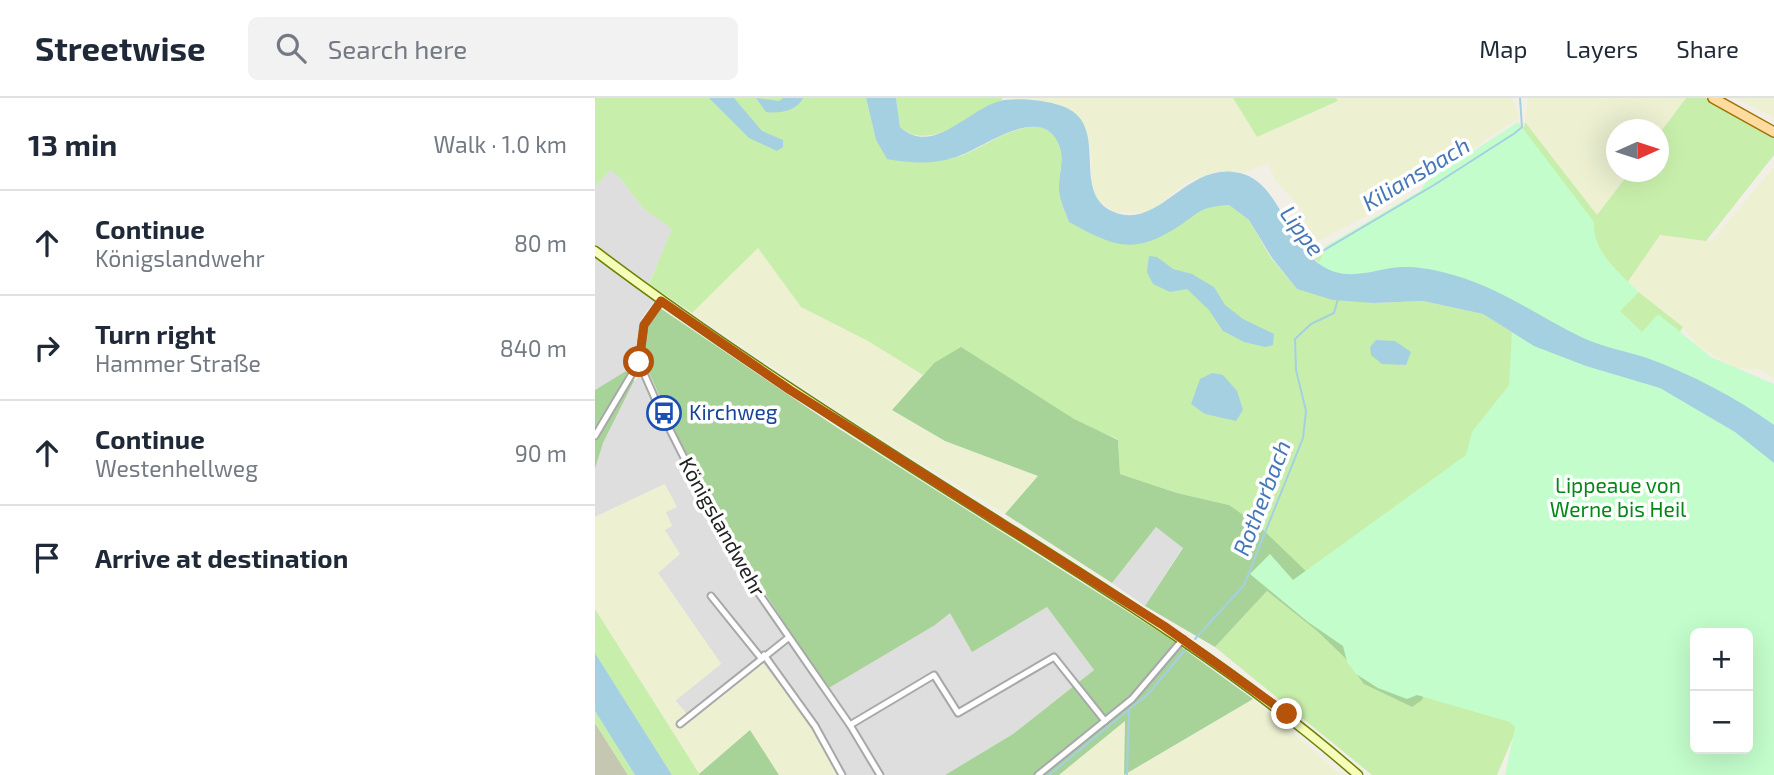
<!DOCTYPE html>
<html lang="en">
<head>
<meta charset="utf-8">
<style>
  body { margin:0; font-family:"Exo 2",sans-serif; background:#f2f2f3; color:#1f2937 }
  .controls { position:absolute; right:21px; bottom:21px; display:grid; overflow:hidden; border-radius:10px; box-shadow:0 7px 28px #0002 }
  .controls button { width:63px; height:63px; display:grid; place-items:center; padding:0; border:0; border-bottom:2px solid #e0e1e3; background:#fff; color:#1f2937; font:35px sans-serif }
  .compass { position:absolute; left:1011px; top:21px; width:63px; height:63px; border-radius:50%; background:#fff; box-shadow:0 7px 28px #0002; rotate:87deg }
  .stop { position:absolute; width:21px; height:21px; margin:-16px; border:5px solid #b45309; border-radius:50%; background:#fff }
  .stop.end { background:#b45309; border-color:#fff; box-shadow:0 2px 7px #0008 }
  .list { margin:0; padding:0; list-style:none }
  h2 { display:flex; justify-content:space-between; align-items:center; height:91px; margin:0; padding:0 28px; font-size:30px }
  h2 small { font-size:23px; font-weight:400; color:#747a83 }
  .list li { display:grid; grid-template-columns:46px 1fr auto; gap:21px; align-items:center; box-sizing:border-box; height:105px; padding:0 28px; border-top:2px solid #e0e1e3 }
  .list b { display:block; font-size:26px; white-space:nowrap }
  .list p { margin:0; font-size:23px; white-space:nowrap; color:#747a83 }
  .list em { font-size:23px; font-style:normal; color:#747a83 }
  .icon { flex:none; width:38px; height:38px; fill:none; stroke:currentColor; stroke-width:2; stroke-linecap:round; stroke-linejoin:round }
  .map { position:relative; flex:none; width:1179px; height:677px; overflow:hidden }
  header { display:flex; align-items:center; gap:42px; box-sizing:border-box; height:98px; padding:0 35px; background:#fff; border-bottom:2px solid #e0e1e3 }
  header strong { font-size:33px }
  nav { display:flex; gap:38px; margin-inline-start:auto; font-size:24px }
  .search { width:490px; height:63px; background:#f2f2f3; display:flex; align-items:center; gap:18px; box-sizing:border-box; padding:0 24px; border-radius:10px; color:#747a83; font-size:26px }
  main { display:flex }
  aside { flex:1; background:#fff }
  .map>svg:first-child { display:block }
  .residential { fill:#dfdede }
  .construction { fill:#c6c7b1 }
  .farmland { fill:#edf1d2 }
  .grass { fill:#c8eeab; fill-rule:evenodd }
  .forest { fill:#a7d399 }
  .park { fill:#c3fdcb; fill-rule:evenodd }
  .water { fill:#a5d0e1 }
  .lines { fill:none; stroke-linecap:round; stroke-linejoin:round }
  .stream { stroke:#a5d0e1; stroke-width:2 }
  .minor-casing { stroke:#a8a8a8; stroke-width:9 }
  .secondary-casing { stroke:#6a8000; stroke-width:11 }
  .primary-casing { stroke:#9e7300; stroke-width:12 }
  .minor { stroke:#fff; stroke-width:5 }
  .secondary { stroke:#f6fdb9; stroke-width:8 }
  .primary { stroke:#ffdb9f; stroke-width:9 }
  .route { stroke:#b45309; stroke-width:9 }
  .labels { text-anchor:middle; stroke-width:7; stroke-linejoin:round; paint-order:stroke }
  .transit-label { font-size:21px; fill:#164399; stroke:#fff; text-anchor:start }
  .park-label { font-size:21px; fill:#058818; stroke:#fff }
  .street-label { font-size:21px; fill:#212121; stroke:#fff }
  .water-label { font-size:23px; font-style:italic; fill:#4678b7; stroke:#fff }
</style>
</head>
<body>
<header>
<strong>Streetwise</strong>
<div class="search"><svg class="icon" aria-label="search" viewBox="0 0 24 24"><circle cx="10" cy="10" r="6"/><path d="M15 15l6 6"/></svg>Search here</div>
<nav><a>Map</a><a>Layers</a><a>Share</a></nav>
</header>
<main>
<aside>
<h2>13 min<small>Walk · 1.0 km</small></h2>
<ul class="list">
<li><svg class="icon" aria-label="ahead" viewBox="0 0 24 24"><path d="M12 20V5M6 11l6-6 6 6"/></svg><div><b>Continue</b><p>Königslandwehr</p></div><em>80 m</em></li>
<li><svg class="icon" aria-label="right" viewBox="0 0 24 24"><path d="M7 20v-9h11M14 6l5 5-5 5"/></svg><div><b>Turn right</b><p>Hammer Straße</p></div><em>840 m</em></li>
<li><svg class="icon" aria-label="ahead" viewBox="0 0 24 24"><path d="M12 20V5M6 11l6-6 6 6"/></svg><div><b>Continue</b><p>Westenhellweg</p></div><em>90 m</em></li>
<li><svg class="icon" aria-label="arrive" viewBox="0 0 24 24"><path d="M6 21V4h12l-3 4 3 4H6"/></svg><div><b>Arrive at destination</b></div></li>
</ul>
</aside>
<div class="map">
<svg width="1179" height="677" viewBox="0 0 1179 677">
  <rect width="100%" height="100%" fill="#f2efe7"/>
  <g class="residential">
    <polygon points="15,71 25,80 48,110 78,131 54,185 66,194 47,220 38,259 31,273 0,292 0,89"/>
    <polygon points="53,272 111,404 187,521 340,527 355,514 377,553 452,509 499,572 418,636 350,677 245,677 97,622 80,602 126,566 63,475 70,432 70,386 0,419 0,371 8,345 39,283"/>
    <polygon points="561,429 588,449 550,508 517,485"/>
  </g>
  <polygon class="construction" points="0,625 33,677 0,677"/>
  <g class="farmland">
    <polygon points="407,0 638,0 662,39 743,4 741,0 917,0 925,19 799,104 719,145 704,108 680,82 673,65 647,75 627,73 594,83 553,115 520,114 503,103 495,87 497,58 493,37 484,19 470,9 439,1"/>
    <polygon points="933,0 1091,0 1064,36 1064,32 1021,32 1021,74 1035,74 1002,117 930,24"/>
    <polygon points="1141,0 1179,0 1179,20"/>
    <polygon points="1179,69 1179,281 1167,272 1141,270 1103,248 1088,229 1032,185 1065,137 1117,143"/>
    <polygon points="163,150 206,209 273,243 328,277 298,312 350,343 444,378 410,416 275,334 97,215"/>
    <polygon points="70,386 82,409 71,414 77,428 70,432 85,456 63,475 126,566 80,603 98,622 167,564 218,629 245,677 184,677 155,633 104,676 0,511 0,419"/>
    <polygon points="658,601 746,677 529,677 537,673"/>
    <polygon points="530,623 528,677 464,677"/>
  </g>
  <g class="grass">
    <path d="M 0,0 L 271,0 L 281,42 L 292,60 C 313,60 342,64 362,59 C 388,53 449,0 465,50 C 469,64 464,75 464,88 C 463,99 470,113 474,124 L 580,130 L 609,109 L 634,107 L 654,122 L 676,160 L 702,191 L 780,205 L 828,203 L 888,216 L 939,248 L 1140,334 L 1179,677 L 924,625 L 902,677 L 777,677 L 620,549 L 672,493 L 722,533 L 749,559 L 770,586 L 817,609 L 717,479 L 634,407 L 582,395 L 525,376 L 523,341 L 339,265 L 328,277 L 273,243 L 206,209 L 163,150 L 97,215 L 54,186 L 77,131 L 48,110 L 25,80 L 15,72 L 0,89 ZM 1100,535 L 1153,535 L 1153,651 L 1100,651 Z"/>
    <path d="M 301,0 L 407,0 L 407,2 C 379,17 333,55 305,29 Z"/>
    <polygon points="638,0 741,0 743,3 662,39"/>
    <polygon points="1091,0 1111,0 1179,37 1179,57 1111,143 1065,137 1032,185 1088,229 1079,243 736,172 719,161 898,52 929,29 930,24 1002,117 1035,74 1064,74 1064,36"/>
    <polygon points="0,511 105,677 77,677 0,555"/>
    <polygon points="0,613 40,677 33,677 0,625"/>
  </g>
  <g class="forest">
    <polygon points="65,210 238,327 571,538 658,601 529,677 530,623 464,677 350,677 418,636 499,572 452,509 377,554 355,515 340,527 232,591 111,404 53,272 48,246 55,224"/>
    <polygon points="366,249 479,321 523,342 525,376 582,395 634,407 665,429 717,479 835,579 827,602 817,609 769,586 749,559 722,533 672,493 620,549 550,508 588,450 561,429 517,485 410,416 443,378 350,343 297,312 339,265"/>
    <polygon points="31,273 39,283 8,345 0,371 0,292"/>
    <polygon points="155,632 184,677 105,677 104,676"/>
  </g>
  <path class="park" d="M 923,24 L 999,124 C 997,153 1025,176 1044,194 L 1025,213 L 1047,234 L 1063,216 L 1116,259 L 1179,286 L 1179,677 L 910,677 L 920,629 L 915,624 L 822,597 L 812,601 L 783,590 L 761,576 L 752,564 L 748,548 L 713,524 L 655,476 L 675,456 L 698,482 L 871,357 L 877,334 L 914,287 L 917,233 L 930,217 L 720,174 L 731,148 L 825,93 L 831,84 ZM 1100,535 L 1153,535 L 1153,651 L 1100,651 Z"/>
  <g class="water">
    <polygon points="114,0 139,0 167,33 188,42 188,49 182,53 154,40"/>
    <path d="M 161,0 L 184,3 L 188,0 L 208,0 C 202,13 184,16 171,14 Z"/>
    <path d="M 271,0 L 301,0 L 305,29 C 339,60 375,8 409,2 C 428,0 450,2 467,8 C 518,26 473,95 519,114 C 564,133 592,62 645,75 C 688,85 693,156 737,173 C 763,182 785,169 810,169 C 822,169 836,171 847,174 C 900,186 939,216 986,239 C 1007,249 1031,253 1052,260 C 1098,277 1140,299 1179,327 L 1179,365 L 1140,334 L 1065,290 L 991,268 L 939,248 L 888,216 L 828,203 L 779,205 L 738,202 L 702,191 L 677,160 L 654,122 L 634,107 C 603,109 606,114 581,130 C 537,158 516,147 474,124 C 470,113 463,99 464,88 C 464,75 469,64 465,50 C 449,1 388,51 361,59 C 337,67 316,65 292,61 L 281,42 Z"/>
    <polygon points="554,158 562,159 578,171 597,176 619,189 630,207 648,221 679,236 678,247 670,249 649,244 628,233 614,212 592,191 575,194 558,186 552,174"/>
    <polygon points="781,242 800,243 816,254 811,267 787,266 776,257 775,249"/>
    <polygon points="617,275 628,277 642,293 648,312 641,323 610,316 596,306 605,281"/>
    <polygon points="0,555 77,677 40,677 0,613"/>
  </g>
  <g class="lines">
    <g class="stream">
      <polyline points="714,161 839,87 920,35 927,29 925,0"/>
      <polyline points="600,541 649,487 708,340 711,313 701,272 700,241 716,226 739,215 743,201"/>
      <polyline points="454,677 553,596 591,551"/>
      <polyline points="532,677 534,612"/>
    </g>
    <g class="minor-casing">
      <g id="minor">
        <polyline points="66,203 49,227 44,264 66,314 140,461 255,627 285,677"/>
        <polyline points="0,338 44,264"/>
        <polyline points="116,498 166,560"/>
        <polyline points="169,557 220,628 247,677"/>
        <polyline points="85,626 193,540"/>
        <polyline points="255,627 339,577 363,615 459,559 510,623"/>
        <polyline points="443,677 537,601 588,541"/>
      </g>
    </g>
    <g class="secondary-casing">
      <path id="secondary" d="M 0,153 C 126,248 258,332 391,416 C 520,497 648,576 763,677"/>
    </g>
    <g class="primary-casing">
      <polyline id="primary" points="1118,0 1179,34"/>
    </g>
    <use href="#minor" class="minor"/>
    <use href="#secondary" class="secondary"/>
    <use href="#primary" class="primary"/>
  </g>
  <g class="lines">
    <polyline class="route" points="44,264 49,227 66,203 195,292 569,528 692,616"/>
  </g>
  <defs>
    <g id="bus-ring" transform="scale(1.75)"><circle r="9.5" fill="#fff" stroke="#1a4fb4" stroke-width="1.5"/><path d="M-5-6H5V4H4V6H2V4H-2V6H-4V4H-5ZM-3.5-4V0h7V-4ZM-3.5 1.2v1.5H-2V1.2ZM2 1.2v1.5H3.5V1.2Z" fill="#1a4fb4"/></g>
  </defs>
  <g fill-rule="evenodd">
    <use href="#bus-ring" x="69" y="315"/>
  </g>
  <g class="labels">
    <g class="transit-label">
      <text x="94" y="322">Kirchweg</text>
    </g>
    <g class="park-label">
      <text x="1023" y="395">Lippeaue von<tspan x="1023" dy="24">Werne bis Heil</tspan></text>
    </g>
    <g class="street-label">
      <text transform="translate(127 429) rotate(61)" y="7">Königslandwehr</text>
    </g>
    <g class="water-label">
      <text transform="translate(821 76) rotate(-31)" y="8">Kiliansbach</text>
      <text transform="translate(707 133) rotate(53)" y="8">Lippe</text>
      <text transform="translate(667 400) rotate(-69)" y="8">Rotherbach</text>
    </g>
  </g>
</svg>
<div class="controls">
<button>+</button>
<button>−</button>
</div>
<svg class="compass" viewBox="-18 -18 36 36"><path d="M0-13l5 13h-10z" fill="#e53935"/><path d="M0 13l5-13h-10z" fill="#747a83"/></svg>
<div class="stop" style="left:44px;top:264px"></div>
<div class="stop end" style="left:692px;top:616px"></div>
</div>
</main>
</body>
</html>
